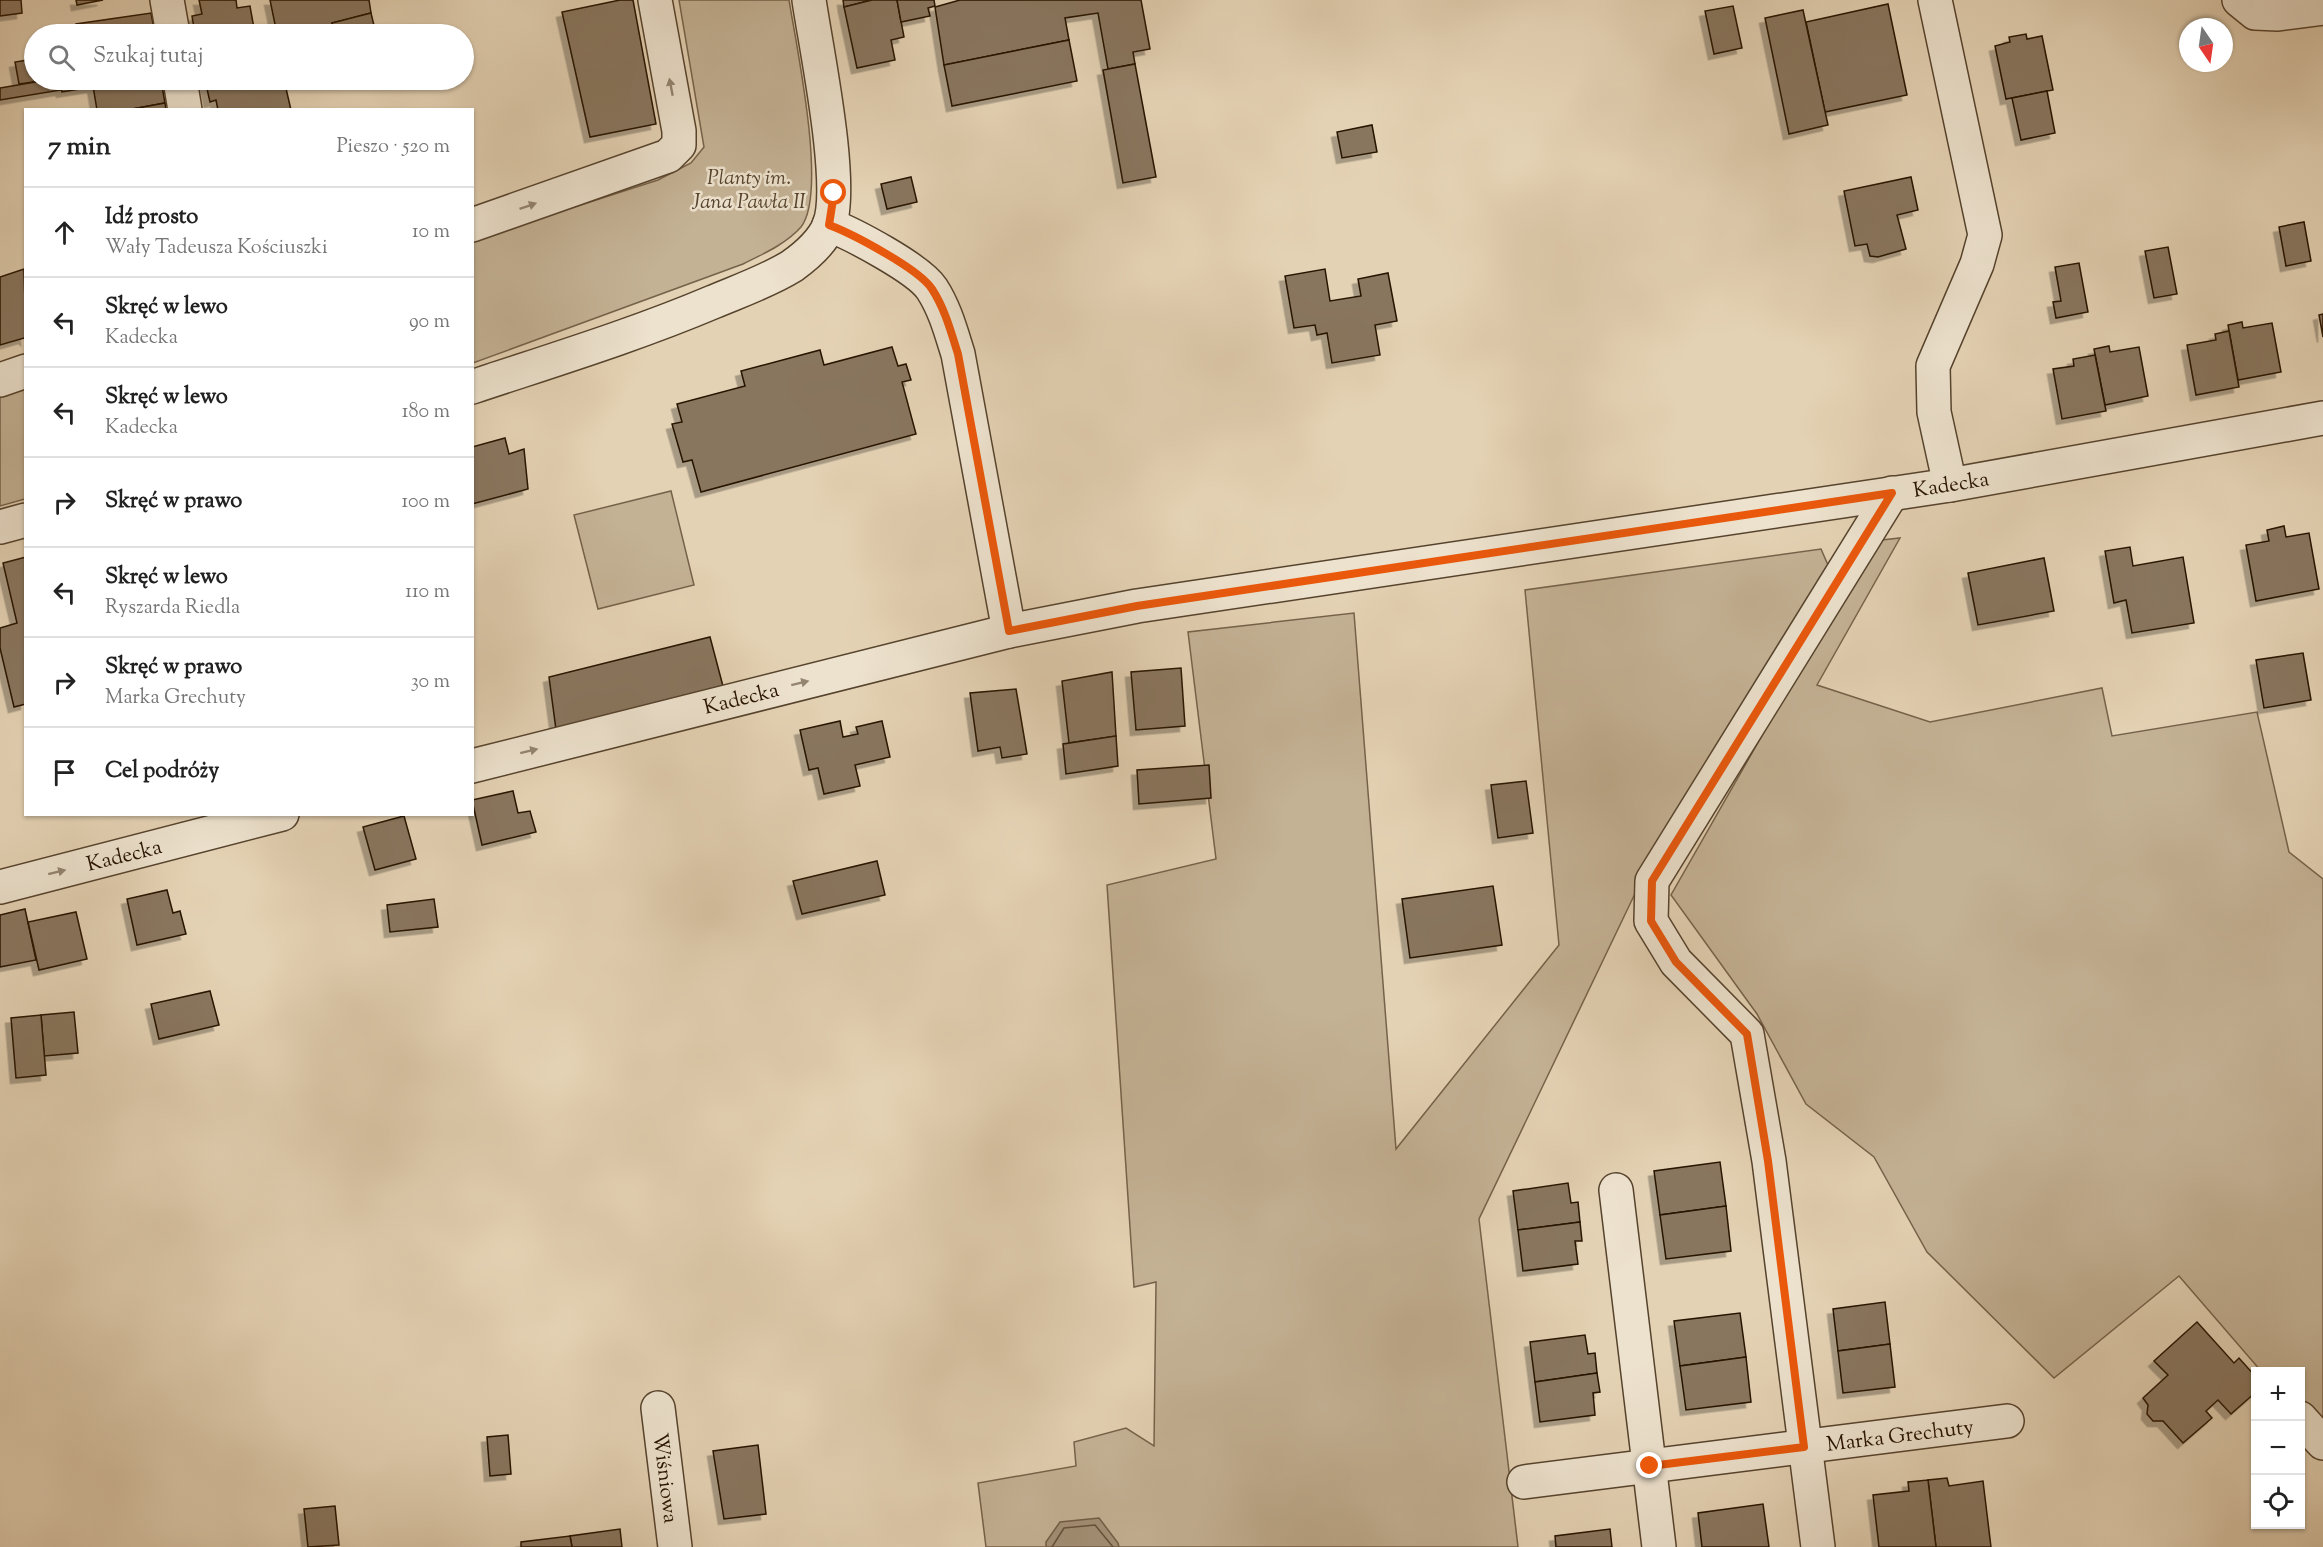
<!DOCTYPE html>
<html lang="pl">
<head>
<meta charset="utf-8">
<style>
  body { margin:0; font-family:"Sorts Mill Goudy",serif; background:#f2f2f2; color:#222 }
  .controls { position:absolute; right:18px; bottom:18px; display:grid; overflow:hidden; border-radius:0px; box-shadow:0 2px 4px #0004 }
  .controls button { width:54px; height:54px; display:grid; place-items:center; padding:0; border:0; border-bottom:2px solid #e0e0e0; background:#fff; color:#222; font:30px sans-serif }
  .compass { position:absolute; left:2179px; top:18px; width:54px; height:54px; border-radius:50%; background:#fff; box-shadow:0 2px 4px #0004; rotate:167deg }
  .stop { position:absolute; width:18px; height:18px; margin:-14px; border:4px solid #ea580c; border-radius:50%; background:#fff }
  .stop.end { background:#ea580c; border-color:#fff; box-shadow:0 2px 6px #0008 }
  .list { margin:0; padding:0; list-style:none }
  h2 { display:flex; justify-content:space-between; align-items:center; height:78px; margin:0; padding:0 24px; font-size:26px }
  h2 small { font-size:20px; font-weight:400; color:#767676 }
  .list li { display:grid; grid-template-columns:39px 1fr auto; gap:18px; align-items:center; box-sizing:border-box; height:90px; padding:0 24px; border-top:2px solid #e0e0e0 }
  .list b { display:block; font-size:22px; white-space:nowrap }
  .list p { margin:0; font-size:20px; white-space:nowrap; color:#767676 }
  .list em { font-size:20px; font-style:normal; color:#767676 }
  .icon { flex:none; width:33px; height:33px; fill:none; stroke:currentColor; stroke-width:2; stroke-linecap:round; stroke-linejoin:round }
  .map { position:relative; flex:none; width:2323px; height:1547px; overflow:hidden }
  .search { position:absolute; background:#fff; box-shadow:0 2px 4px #0004; left:24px; top:24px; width:450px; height:66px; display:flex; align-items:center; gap:15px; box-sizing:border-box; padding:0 21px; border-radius:33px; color:#767676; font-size:22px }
  .panel { position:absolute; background:#fff; box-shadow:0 2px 4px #0004; left:24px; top:108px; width:450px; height:708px; border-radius:0px }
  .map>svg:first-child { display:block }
  .green { fill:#c4b295; stroke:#76624a; stroke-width:1.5 }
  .water { fill:#a49177; stroke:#725f47; stroke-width:1.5 }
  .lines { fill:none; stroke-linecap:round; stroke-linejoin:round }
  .shore { stroke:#66523c; stroke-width:1.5 }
  .building { fill:#89765e; stroke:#271300; stroke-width:1.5; filter:url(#shadow) }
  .minor-casing { stroke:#56432d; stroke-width:36 }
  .tertiary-casing { stroke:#56432d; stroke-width:36 }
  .minor { stroke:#ede2ce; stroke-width:33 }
  .tertiary { stroke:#ede2ce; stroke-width:33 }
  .oneway { fill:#948571 }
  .route { stroke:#ea580c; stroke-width:8 }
  .labels { text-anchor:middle; stroke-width:5; stroke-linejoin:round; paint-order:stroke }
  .park-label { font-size:21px; font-style:italic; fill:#56432d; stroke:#ede2ce }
  .street-label { font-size:21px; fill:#271300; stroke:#ede2ce }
</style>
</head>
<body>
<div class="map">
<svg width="2323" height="1547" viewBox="0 0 2323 1547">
  <defs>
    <filter id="shadow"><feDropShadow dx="-5.5" dy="5.5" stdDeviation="0" flood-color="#0004"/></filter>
  </defs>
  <rect width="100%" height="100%" fill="#e4d2b4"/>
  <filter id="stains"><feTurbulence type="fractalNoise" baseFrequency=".00333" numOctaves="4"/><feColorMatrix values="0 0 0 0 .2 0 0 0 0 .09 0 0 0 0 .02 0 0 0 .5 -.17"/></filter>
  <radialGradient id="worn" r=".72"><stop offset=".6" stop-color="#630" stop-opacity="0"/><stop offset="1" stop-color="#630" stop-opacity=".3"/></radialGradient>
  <g class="green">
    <path d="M 679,0 L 789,0 C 796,45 828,193 801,227 C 786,244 763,254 743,264 L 473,363 L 472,240 L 658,180 L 691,163 L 704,147 Z"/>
    <polygon points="25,383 25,499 0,506 0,391"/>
    <polygon points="671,491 694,585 598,609 574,515"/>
    <polygon points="1900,538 1817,685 1930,722 2102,688 2112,736 2257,712 2289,852 2323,879 2323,1443 2301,1418 2300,1372 2261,1371 2179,1276 2054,1378 1927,1252 1874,1157 1806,1104 1757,1014 1671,895 1873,541"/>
    <polygon points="1821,549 1831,572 1642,879 1479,1219 1518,1547 986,1547 978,1483 1076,1466 1074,1442 1126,1428 1154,1446 1156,1282 1134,1287 1107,885 1216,859 1188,632 1354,613 1396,1149 1559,945 1525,590"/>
  </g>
  <polygon class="water" points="1099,1518 1118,1543 1119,1547 1046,1547 1046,1542 1060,1522"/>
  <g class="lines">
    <polyline class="shore" points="1052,1547 1064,1528 1095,1525 1113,1547"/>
  </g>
  <g class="building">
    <polygon points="0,0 21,0 22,13 0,16"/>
    <polygon points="76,0 103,0 77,5"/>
    <polygon points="199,0 236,0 237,8 250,6 255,34 195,34 192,16 202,14"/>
    <polygon points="270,0 369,0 371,13 332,23 335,34 277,34"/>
    <polygon points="620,0 633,0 656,124 590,137 562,12"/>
    <polygon points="843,0 872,0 844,7"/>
    <polygon points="872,0 897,0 904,37 891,40 895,60 857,68 844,7"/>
    <polygon points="897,0 934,0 935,6 928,8 930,16 901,22"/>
    <polygon points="960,0 1141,0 1150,49 1133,52 1135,64 1108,69 1098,13 1065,18 1069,40 944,65 935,7"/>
    <polygon points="1888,4 1907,95 1825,112 1806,22"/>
    <polygon points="1733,6 1742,48 1714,54 1705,11"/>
    <polygon points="1803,10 1828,125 1789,134 1765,18"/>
    <polygon points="151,13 155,34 78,34 76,24"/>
    <polygon points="371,13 376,34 335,34 332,23"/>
    <polygon points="2026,34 2027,39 2042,36 2053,90 2006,99 1995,46 2010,42 2009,37"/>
    <polygon points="1069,40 1077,81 952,106 944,65"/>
    <polygon points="34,59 34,80 47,80 19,84 15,62"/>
    <polygon points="1135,64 1156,177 1123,183 1103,70"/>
    <polygon points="47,80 59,80 61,90 0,100 0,88"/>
    <polygon points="59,80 92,80 93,87 62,92"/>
    <polygon points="92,80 161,80 165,103 127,110 97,110"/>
    <polygon points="205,80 301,80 285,84 291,110 218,110 216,100 210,102"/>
    <polygon points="2047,91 2055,133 2021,140 2012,98"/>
    <polygon points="165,103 166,110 127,110"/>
    <polygon points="1372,125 1377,152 1342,158 1337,132"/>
    <polygon points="911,177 917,202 887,209 881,184"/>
    <polygon points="1911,177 1918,210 1897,215 1906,249 1878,257 1870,256 1867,244 1855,246 1844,191"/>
    <polygon points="2304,222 2311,261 2286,266 2279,227"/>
    <polygon points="2168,247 2177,294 2154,298 2145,251"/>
    <polygon points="2079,263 2088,312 2056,318 2053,302 2061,301 2055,267"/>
    <polygon points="24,269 26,340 24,338 0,345 0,277"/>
    <polygon points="1325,269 1330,301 1361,296 1358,279 1388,273 1397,321 1375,325 1380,355 1332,363 1327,333 1317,335 1315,325 1294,328 1285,276"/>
    <polygon points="2323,314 2323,337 2319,315"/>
    <polygon points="2242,322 2243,328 2272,323 2281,372 2238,380 2228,325"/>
    <polygon points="2229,331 2239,387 2196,395 2187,345 2216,340 2215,334"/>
    <polygon points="2109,346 2110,352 2139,347 2148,396 2105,405 2094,349"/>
    <polygon points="892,347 898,366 906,364 911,380 902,382 916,434 701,492 692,460 683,462 672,424 682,422 677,404 745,386 741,371 820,350 824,365"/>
    <polygon points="2095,355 2106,411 2062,419 2053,369 2074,366 2073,359"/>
    <polygon points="505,438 509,454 524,449 528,489 472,504 472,447"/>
    <polygon points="2284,526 2286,537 2309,533 2319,589 2256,601 2246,545 2269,541 2267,530"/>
    <polygon points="2130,547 2133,566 2183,557 2194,623 2132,633 2126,600 2114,603 2105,551"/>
    <polygon points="26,557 26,704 14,707 0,648 0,628 17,623 3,563"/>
    <polygon points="2044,558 2054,611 1978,625 1968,573"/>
    <polygon points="710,637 724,690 557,737 549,677"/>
    <polygon points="2303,653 2311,700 2264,708 2256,660"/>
    <polygon points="1181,668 1185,726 1136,730 1131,672"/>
    <polygon points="1112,672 1116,736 1069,743 1062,681"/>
    <polygon points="1016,689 1027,754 1002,758 1000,747 978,751 970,693"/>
    <polygon points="840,721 843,737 858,734 856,727 882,721 890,757 855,765 860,786 824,794 818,768 809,770 800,730"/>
    <polygon points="1116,736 1118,766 1066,774 1063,744"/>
    <polygon points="1209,765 1211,798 1139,804 1137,770"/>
    <polygon points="1526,781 1533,833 1498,838 1491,785"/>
    <polygon points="513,791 518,813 530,811 536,832 482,845 472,800"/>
    <polygon points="404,816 416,859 375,870 363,827"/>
    <polygon points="877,861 885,895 802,914 793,881"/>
    <polygon points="1493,886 1502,945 1410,958 1402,899"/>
    <polygon points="167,890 173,913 180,911 186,934 137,945 127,899"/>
    <polygon points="434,899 438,927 390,932 387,905"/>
    <polygon points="25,909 36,960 0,967 0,915"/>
    <polygon points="76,912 87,959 39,970 28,922"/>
    <polygon points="210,991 219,1025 159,1039 151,1004"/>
    <polygon points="74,1012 78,1053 44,1056 41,1015"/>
    <polygon points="41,1015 46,1075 16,1078 11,1018"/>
    <polygon points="1720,1162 1726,1206 1660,1215 1654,1171"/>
    <polygon points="1568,1183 1571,1203 1578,1202 1580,1222 1518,1230 1513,1191"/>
    <polygon points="1726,1206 1731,1251 1666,1259 1660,1215"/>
    <polygon points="1580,1222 1582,1241 1575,1241 1578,1264 1523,1271 1518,1230"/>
    <polygon points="1885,1302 1890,1344 1838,1351 1833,1309"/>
    <polygon points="1740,1313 1746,1357 1680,1366 1674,1321"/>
    <polygon points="2197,1322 2234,1363 2239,1358 2256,1377 2256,1392 2231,1414 2218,1400 2206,1411 2212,1418 2183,1443 2163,1421 2153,1421 2147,1414 2148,1405 2143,1398 2168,1375 2154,1361"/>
    <polygon points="1585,1335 1588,1354 1595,1353 1597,1373 1535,1382 1530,1342"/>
    <polygon points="1890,1344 1895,1387 1843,1393 1838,1351"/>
    <polygon points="1746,1357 1751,1402 1686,1410 1680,1366"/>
    <polygon points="1597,1373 1600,1392 1593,1393 1595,1415 1540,1422 1535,1382"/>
    <polygon points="508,1435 511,1474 490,1476 487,1437"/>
    <polygon points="758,1445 766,1514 724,1519 713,1451"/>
    <polygon points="1947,1478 1949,1486 1983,1481 1991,1547 1936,1547 1928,1480"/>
    <polygon points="1928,1480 1936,1547 1879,1547 1873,1495 1909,1491 1908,1482"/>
    <polygon points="1763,1504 1769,1547 1702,1547 1698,1513"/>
    <polygon points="335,1506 339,1545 308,1547 304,1509"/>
    <polygon points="620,1529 622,1547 572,1547 570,1536"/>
    <polygon points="1610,1529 1612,1547 1556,1547 1555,1536"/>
    <polygon points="570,1536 572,1547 521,1547 521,1542"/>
  </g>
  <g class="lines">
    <g class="minor-casing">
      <g id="minor">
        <polyline points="167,0 173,34"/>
        <polyline points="1935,0 1985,235 1977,264 1933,366 1934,412 1950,485"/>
        <polyline points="2239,0 2255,13 2278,14 2323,8"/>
        <polyline points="180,80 185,110"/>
        <polyline points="472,225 668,156 679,145 679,131 655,0"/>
        <path d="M 829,225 C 853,234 919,269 932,289 C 945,309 951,332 958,354 L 1009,631"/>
        <polyline points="0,380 26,371"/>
        <polyline points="472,766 1009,631 1137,606 1950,485 2323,418"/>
        <polyline points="0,887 282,814"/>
        <polyline points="1616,1190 1659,1547"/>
        <polyline points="658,1408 675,1547"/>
        <polyline points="2300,1418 2323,1443"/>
        <polyline points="1524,1482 2007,1421"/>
        <polyline points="1818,1547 1769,1161 1747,1034 1676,962 1651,921 1652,881 1892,493"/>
      </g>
    </g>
    <g class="tertiary-casing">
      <g id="tertiary">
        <path d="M 472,387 C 553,360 635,335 713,302 C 739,291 768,281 792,266 C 806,256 822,242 829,226 C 845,186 816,48 809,0"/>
        <polyline points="0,527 26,520"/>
      </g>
    </g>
    <use href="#minor" class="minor"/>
    <use href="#tertiary" class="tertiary"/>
  </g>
  <defs><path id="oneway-solid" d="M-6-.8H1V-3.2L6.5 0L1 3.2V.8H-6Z" transform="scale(1.5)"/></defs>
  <g class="oneway">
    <use href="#oneway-solid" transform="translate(671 87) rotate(-101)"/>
    <use href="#oneway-solid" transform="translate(528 206) rotate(-19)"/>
    <use href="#oneway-solid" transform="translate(800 683) rotate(-14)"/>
    <use href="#oneway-solid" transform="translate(529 751) rotate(-14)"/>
    <use href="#oneway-solid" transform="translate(57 872) rotate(-14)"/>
  </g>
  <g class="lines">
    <path class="route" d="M 834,193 L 829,225 C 853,234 919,269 932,289 C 945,309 951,332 958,354 L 1009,631 L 1137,606 L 1892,493 L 1652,881 L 1651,921 L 1676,962 L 1747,1034 L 1768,1161 L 1804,1447 L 1650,1466"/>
  </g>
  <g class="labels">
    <g class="park-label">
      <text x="749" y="184">Planty im.<tspan x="749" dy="24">Jana Pawła II</tspan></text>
    </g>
    <g class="street-label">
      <text transform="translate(1951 484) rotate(-9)" y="7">Kadecka</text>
      <text transform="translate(741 698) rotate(-14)" y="7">Kadecka</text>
      <text transform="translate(124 855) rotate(-14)" y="7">Kadecka</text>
      <text transform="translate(1900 1435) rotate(-7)" y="7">Marka Grechuty</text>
      <text transform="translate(666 1478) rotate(83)" y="7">Wiśniowa</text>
    </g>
  </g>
  <rect width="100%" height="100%" filter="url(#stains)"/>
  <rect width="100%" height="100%" fill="url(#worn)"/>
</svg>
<div class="controls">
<button>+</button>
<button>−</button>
<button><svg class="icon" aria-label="locate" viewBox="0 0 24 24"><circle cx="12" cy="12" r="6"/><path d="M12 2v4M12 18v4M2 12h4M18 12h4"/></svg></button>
</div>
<svg class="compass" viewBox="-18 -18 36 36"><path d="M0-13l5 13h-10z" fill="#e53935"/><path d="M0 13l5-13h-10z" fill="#767676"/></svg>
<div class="stop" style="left:834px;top:193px"></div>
<div class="stop end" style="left:1650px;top:1466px"></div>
<div class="search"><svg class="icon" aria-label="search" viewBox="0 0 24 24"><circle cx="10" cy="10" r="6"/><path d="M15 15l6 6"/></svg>Szukaj tutaj</div>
<section class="panel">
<h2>7 min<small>Pieszo · 520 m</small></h2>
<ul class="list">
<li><svg class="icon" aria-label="ahead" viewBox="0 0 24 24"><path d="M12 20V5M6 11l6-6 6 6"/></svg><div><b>Idź prosto</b><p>Wały Tadeusza Kościuszki</p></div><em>10 m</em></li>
<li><svg class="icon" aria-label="left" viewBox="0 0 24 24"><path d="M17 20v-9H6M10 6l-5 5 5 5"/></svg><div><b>Skręć w lewo</b><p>Kadecka</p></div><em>90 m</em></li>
<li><svg class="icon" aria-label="left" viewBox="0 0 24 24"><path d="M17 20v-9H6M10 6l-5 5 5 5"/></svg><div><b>Skręć w lewo</b><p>Kadecka</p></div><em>180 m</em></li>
<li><svg class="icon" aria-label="right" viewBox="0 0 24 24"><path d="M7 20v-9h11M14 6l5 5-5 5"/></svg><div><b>Skręć w prawo</b></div><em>100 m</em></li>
<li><svg class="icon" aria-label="left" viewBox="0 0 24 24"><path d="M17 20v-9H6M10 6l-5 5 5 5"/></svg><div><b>Skręć w lewo</b><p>Ryszarda Riedla</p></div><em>110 m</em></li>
<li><svg class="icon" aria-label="right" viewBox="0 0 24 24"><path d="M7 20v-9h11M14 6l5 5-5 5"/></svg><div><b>Skręć w prawo</b><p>Marka Grechuty</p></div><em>30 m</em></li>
<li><svg class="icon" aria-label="arrive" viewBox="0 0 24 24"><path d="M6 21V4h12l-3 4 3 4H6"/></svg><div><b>Cel podróży</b></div></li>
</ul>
</section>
</div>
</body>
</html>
